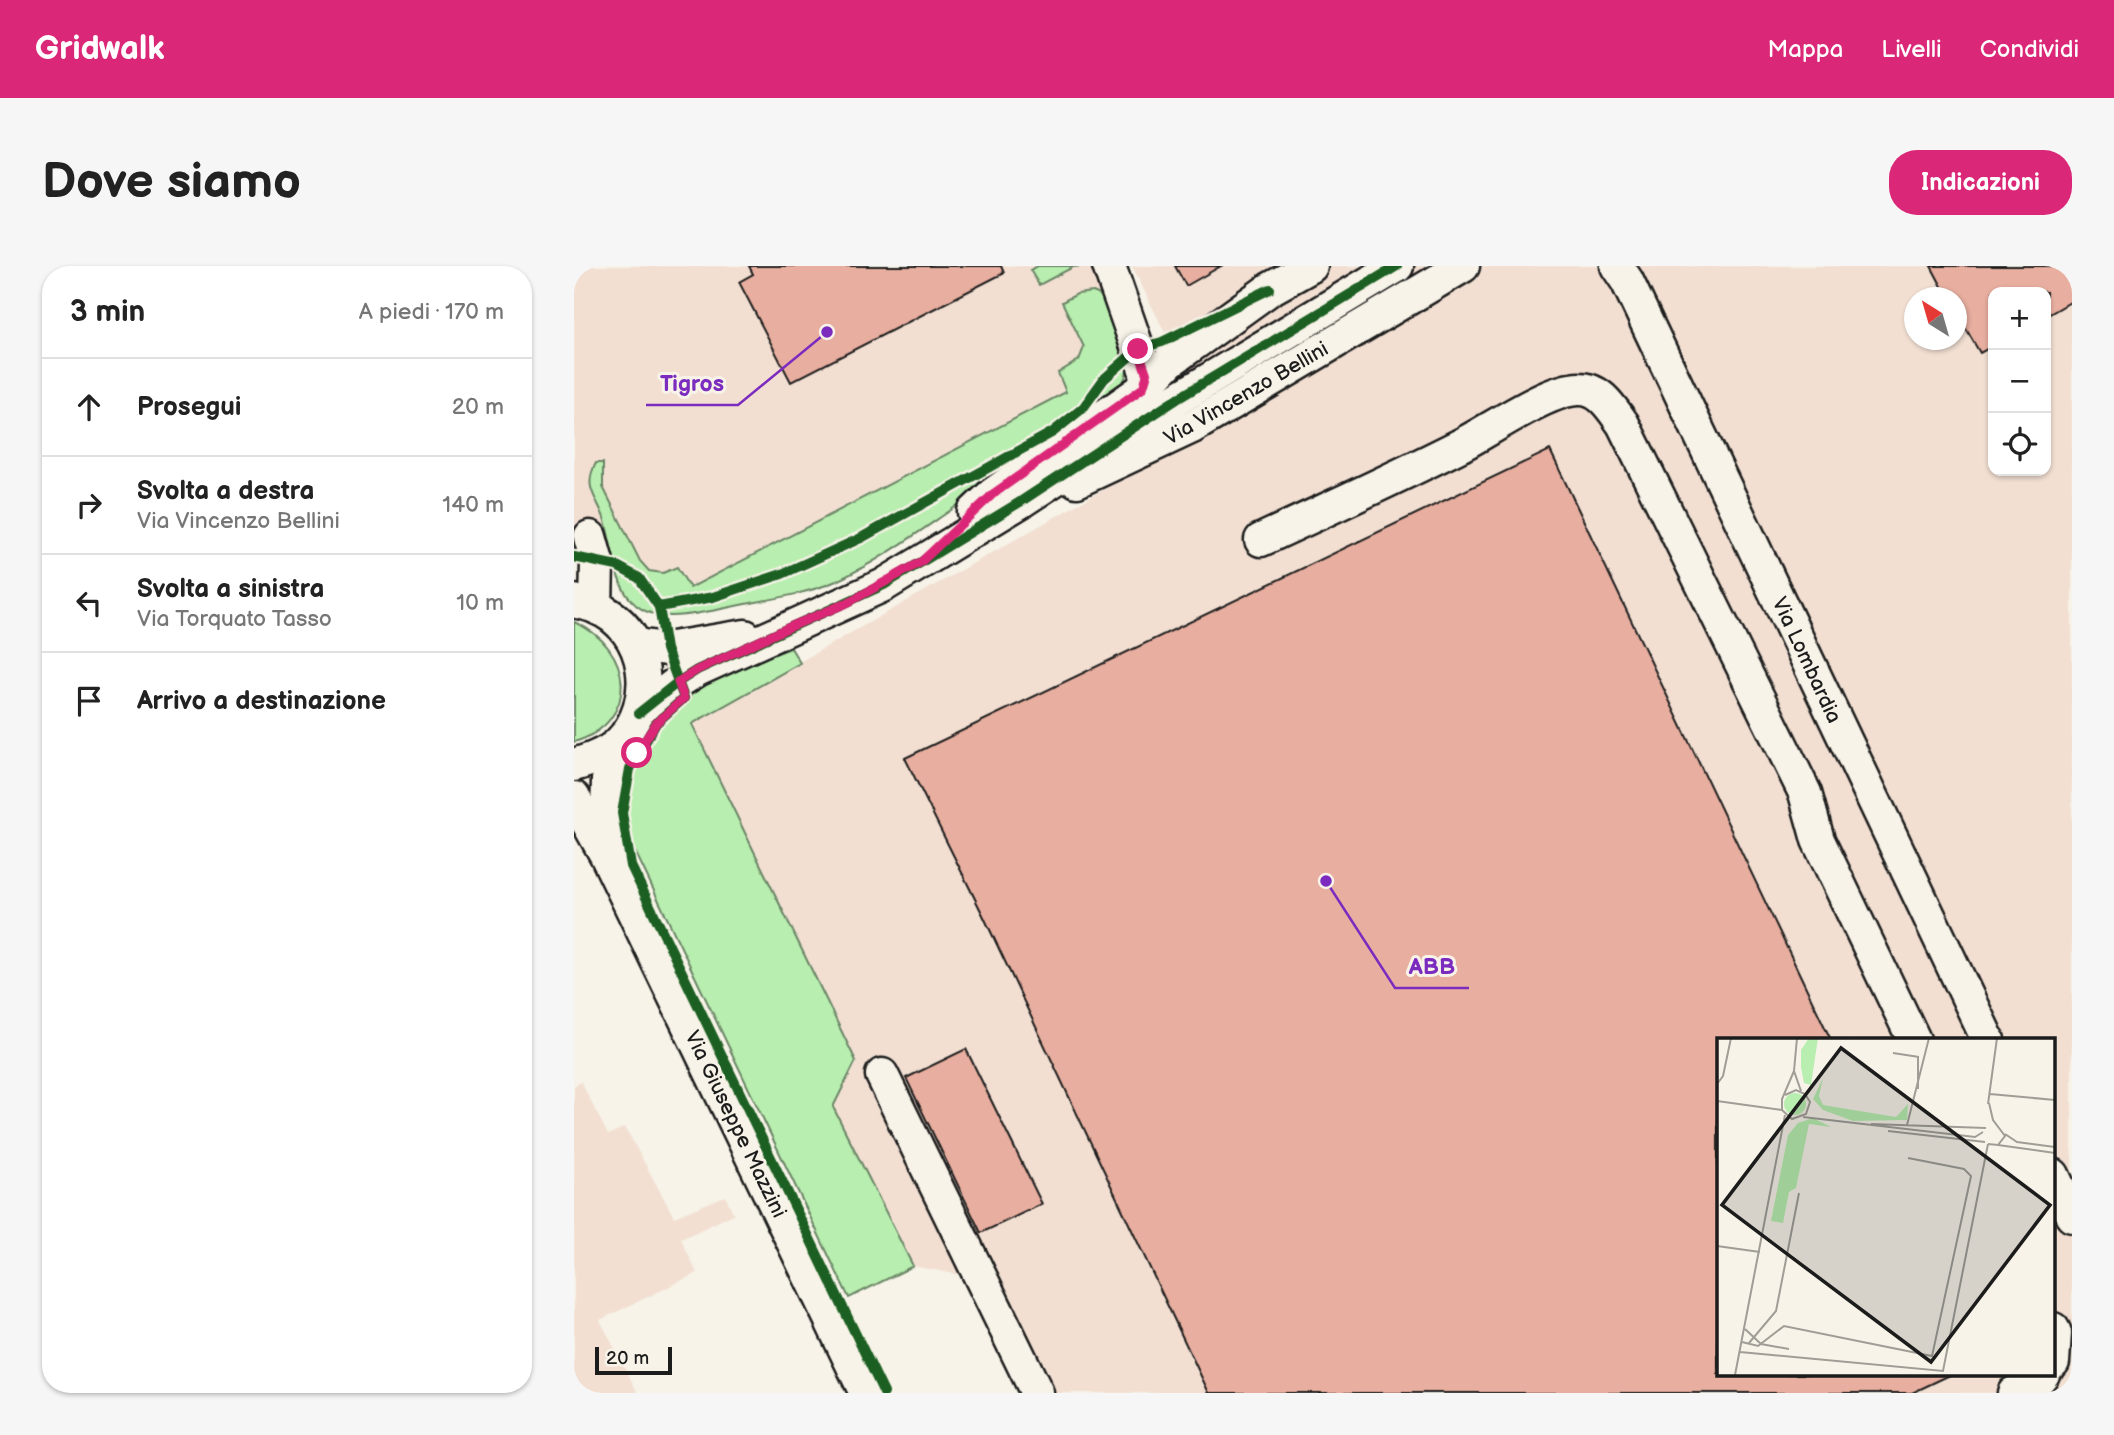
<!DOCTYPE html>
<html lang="it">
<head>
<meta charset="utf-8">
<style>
  body { margin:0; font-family:"Balsamiq Sans",sans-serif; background:#f6f6f6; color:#222 }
  .controls { position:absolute; right:21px; top:21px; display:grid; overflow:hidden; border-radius:14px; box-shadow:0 2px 5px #0004 }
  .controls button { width:63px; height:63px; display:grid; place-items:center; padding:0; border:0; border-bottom:2px solid #e0e0e0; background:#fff; color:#222; font:35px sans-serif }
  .compass { position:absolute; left:1330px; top:21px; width:63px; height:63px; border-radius:50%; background:#fff; box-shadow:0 2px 5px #0004; rotate:323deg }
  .scale { position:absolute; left:21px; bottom:18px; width:77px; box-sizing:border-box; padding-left:7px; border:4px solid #1c1c1c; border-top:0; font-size:19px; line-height:24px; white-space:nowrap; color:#1c1c1c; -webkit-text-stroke:5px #f7f3e8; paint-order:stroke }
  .stop { position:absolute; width:21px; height:21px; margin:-16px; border:5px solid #db2777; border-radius:50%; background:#fff }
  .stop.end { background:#db2777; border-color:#fff; box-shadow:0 2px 7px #0008 }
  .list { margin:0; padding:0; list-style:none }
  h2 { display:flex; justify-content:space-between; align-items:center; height:91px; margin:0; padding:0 28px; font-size:30px }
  h2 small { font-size:23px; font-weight:400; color:#767676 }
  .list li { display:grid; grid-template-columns:46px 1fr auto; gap:21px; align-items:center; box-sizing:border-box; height:98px; padding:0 28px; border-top:2px solid #e0e0e0 }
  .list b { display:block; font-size:26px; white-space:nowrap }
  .list p { margin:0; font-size:23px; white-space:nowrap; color:#767676 }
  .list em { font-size:23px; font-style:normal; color:#767676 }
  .icon { flex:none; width:38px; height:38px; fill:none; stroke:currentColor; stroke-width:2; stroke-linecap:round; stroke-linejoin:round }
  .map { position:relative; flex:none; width:1498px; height:1127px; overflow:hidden; border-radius:28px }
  header { display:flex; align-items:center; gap:42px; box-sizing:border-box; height:98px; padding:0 35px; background:#db2777; color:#fff }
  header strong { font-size:33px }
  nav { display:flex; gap:38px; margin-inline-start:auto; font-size:24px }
  .intro { display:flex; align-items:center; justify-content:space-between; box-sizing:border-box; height:168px; padding:0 42px }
  h1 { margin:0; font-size:49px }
  .button { padding:18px 32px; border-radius:28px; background:#db2777; color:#fff; font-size:24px; font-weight:700 }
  main { display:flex; gap:42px; padding:0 42px }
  aside { flex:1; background:#fff; border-radius:28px; box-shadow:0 2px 5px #0004 }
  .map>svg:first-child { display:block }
  .built { fill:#f2dfd2; fill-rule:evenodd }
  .green { fill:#b8eeaf; stroke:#6a8566; stroke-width:2 }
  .building { fill:#e8afa0; stroke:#1c1c1c; stroke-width:2 }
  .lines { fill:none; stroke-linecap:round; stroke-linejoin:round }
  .minor-casing { stroke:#1c1c1c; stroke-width:37 }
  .minor { stroke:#f7f3e8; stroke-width:32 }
  .cycleway-casing { stroke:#f7f3e8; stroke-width:15 }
  .cycleway { stroke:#1b5e20; stroke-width:10 }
  .route { stroke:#db2777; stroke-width:9 }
  .labels { text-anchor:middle; stroke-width:6; stroke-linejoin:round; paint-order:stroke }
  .street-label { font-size:21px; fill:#1c1c1c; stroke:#f7f3e8 }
  .inset-road { fill:none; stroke:#9f9d96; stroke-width:2 }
  .view { fill:#1c1c1c; fill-opacity:0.15; stroke:#1c1c1c; stroke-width:3.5 }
  .inset-edge { fill:none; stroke:#1c1c1c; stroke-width:3.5 }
  .leader { fill:none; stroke:#7b2cbf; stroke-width:2.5 }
  .callout-dot { fill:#7b2cbf; stroke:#f7f3e8; stroke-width:2.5 }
  .callout-label { font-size:23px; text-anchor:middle; font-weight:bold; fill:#7b2cbf; stroke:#f7f3e8; stroke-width:6; stroke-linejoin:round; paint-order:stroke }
</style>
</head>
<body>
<header>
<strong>Gridwalk</strong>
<nav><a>Mappa</a><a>Livelli</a><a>Condividi</a></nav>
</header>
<div class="intro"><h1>Dove siamo</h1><a class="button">Indicazioni</a></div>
<main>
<aside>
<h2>3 min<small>A piedi · 170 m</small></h2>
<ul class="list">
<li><svg class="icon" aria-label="ahead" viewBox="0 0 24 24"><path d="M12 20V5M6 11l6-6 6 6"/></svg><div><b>Prosegui</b></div><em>20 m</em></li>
<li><svg class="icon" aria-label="right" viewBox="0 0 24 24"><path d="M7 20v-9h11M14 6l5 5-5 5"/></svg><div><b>Svolta a destra</b><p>Via Vincenzo Bellini</p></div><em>140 m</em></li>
<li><svg class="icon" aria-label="left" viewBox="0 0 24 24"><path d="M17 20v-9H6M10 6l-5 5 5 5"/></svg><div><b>Svolta a sinistra</b><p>Via Torquato Tasso</p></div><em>10 m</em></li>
<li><svg class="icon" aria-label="arrive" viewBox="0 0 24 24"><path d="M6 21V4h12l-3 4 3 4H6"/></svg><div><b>Arrivo a destinazione</b></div></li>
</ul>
</aside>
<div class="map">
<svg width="1498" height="1127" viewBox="0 0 1498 1127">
  <rect width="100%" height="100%" fill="#f7f3e8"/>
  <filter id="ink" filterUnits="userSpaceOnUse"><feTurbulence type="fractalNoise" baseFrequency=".0143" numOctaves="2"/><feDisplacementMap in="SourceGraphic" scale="14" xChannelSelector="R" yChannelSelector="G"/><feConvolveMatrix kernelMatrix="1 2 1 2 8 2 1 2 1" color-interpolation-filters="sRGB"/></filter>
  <g filter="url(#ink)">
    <g class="built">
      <polygon points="0,0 522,0 546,67 418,215 306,292 257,317 197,333 131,346 81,350 63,341 50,328 41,305 36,275 0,276"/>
      <path d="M 558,0 L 1498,0 L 1498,1127 L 443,1127 L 386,1009 L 339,1000 L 259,840 L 282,795 L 118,457 L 638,162 ZM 1419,26 L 1472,26 L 1472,205 L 1419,205 ZM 1340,32 L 1382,32 L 1382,74 L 1340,74 ZM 1144,774 L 1479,774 L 1479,1108 L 1144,1108 Z"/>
      <polygon points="7,816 34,869 51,861 100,951 151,930 160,948 107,973 123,1007 26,1054 64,1127 0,1127 0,820"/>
    </g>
    <g class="green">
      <polygon points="464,0 508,0 499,1 465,19 456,4"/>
      <path d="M 519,26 L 533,32 L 546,67 L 554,103 L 548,120 C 491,162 435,204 377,244 C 339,270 302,297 260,316 C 230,329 185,335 152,342 C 89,355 51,361 38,286 C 36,276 34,265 31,255 C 24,231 8,223 22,197 L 29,197 L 29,221 L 66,295 L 75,305 L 89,307 L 103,301 L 116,322 L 492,126 L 484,107 L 505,94 L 510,81 L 488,36 L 503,28 Z"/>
      <path d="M 0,356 C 60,381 67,456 0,476 Z"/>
      <polygon points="217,382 226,397 118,458 282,795 259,841 339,1000 275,1032 59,581 52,549 64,494 89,458 117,431 114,420"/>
    </g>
    <g class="building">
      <polygon points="175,0 427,0 430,7 217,116 165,16 179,8"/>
      <polygon points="601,0 647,0 612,20"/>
      <polygon points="1357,0 1498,0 1498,35 1472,50 1472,26 1419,26 1419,80 1406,87 1382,46 1382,32 1374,32"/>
      <polygon points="976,184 1257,774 1144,774 1144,1108 1378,1108 1338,1127 635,1127 409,649 331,492"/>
      <polygon points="392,783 468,938 407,967 332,812"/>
    </g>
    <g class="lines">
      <g class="minor-casing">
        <g id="minor">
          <polyline points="535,0 573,109 569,123"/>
          <polyline points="1043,0 1053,15 1414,774"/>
          <polyline points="503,215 618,161 889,0"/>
          <polyline points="400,246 419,228 569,123 596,95 696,23 737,0"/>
          <polyline points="16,271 23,296 22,341"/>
          <path d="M 687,274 C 753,243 820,213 885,180 C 915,165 975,122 1006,123 C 1027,123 1038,143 1049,158 L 1231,527 L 1244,574 L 1340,774"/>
          <path d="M 0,335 C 7,337 15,338 21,341 C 76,363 85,438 44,478 C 31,489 16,494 0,499"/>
          <polyline points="62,379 92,383 171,370"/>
          <polyline points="65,447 104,416 123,404 310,319 446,236 603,133 823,0"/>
          <polyline points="0,532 32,589 292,1127"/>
          <polyline points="32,587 34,514 53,472"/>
          <polyline points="308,809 463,1127"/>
          <polyline points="1479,909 1498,950"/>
          <polyline points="1479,1063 1481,1067 1479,1096"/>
          <polyline points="1440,1127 1464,1114 1469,1108"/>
        </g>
      </g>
      <use href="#minor" class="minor"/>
      <g class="cycleway-casing">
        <g id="cycleway">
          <polyline points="0,291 43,300 65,312 85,341 92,383 110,432 82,457 56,503 48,547 57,600 310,1127"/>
          <polyline points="85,341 139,331 208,308 287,272 479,166 509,142 530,113 564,83 588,76 696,23"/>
          <polyline points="65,447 104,416 123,404 310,319 446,236 603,133 823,0"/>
        </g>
      </g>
      <use href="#cycleway" class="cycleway"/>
    </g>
  </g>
  <g class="lines" filter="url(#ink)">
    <polyline class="route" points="63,487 82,457 110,432 104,416 123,404 211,363 275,336 347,296 419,228 569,122 573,109 564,83"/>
  </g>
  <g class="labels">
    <g class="street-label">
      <text transform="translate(672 127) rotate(-30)" y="7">Via Vincenzo Bellini</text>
      <text transform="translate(1233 394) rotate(65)" y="7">Via Lombardia</text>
      <text transform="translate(162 858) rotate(64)" y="7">Via Giuseppe Mazzini</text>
    </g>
  </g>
  <g transform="translate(1143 772)">
    <rect width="338" height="338" fill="#f7f3e8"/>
    <path d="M 92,0 L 101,0 L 94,47 L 87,45 L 84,29 L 84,12 ZM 106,40 L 102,58 L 106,67 L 179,79 L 191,66 L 190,82 L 136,83 L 106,72 L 96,61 ZM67 66a11 11 0 1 1 22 0a11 11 0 1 1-22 0ZM 96,80 L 114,89 L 92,86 L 79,150 L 72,154 L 66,185 L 54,183 L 71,97 L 81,85 Z" fill="#b8eeaf"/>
    <path class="inset-road" d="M 80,0 L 77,33 L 84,53M 176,15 L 202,19M 201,19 L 201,51M 0,46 L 6,38 L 14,0M 273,56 L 338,62M 68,57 L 79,52 L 88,56 L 93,64 L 89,76 L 75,81 L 65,72 L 65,61 L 77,33M 0,63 L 65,72M 271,66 L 280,0M 86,79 L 258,99 L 266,94M 154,86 L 269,90M 190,87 L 212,0M 171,93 L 268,104M 288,96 L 300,104 L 338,109M 271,106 L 281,107 L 288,98 L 276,82 L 272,65M 281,107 L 338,115M 0,208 L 43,214M 28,291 L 44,306 L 72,311M 25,304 L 41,308 L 67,288 L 215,318 L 254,138 L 247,131 L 191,120M 32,305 L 59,273 L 82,155M 23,314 L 226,333 L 271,106M 18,337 L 68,77"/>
    <path class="view" d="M 124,10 L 333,167 L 214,324 L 5,167 Z"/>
    <rect width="338" height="338" class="inset-edge"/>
  </g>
  <path class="leader" d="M253 66L164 139H72M752 615L821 722H895"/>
  <g class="callout-dot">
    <circle cx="253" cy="66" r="7"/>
    <circle cx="752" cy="615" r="7"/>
  </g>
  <g class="callout-label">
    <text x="118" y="125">Tigros</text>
    <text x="858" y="708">ABB</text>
  </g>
</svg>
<div class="controls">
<button>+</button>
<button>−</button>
<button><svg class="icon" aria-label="locate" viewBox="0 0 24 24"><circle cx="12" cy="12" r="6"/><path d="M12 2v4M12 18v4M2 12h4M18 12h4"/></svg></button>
</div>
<svg class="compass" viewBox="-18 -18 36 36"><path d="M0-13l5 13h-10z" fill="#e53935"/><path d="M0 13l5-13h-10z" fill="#767676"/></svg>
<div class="scale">20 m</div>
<div class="stop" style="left:63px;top:487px"></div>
<div class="stop end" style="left:564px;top:83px"></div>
</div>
</main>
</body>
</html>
